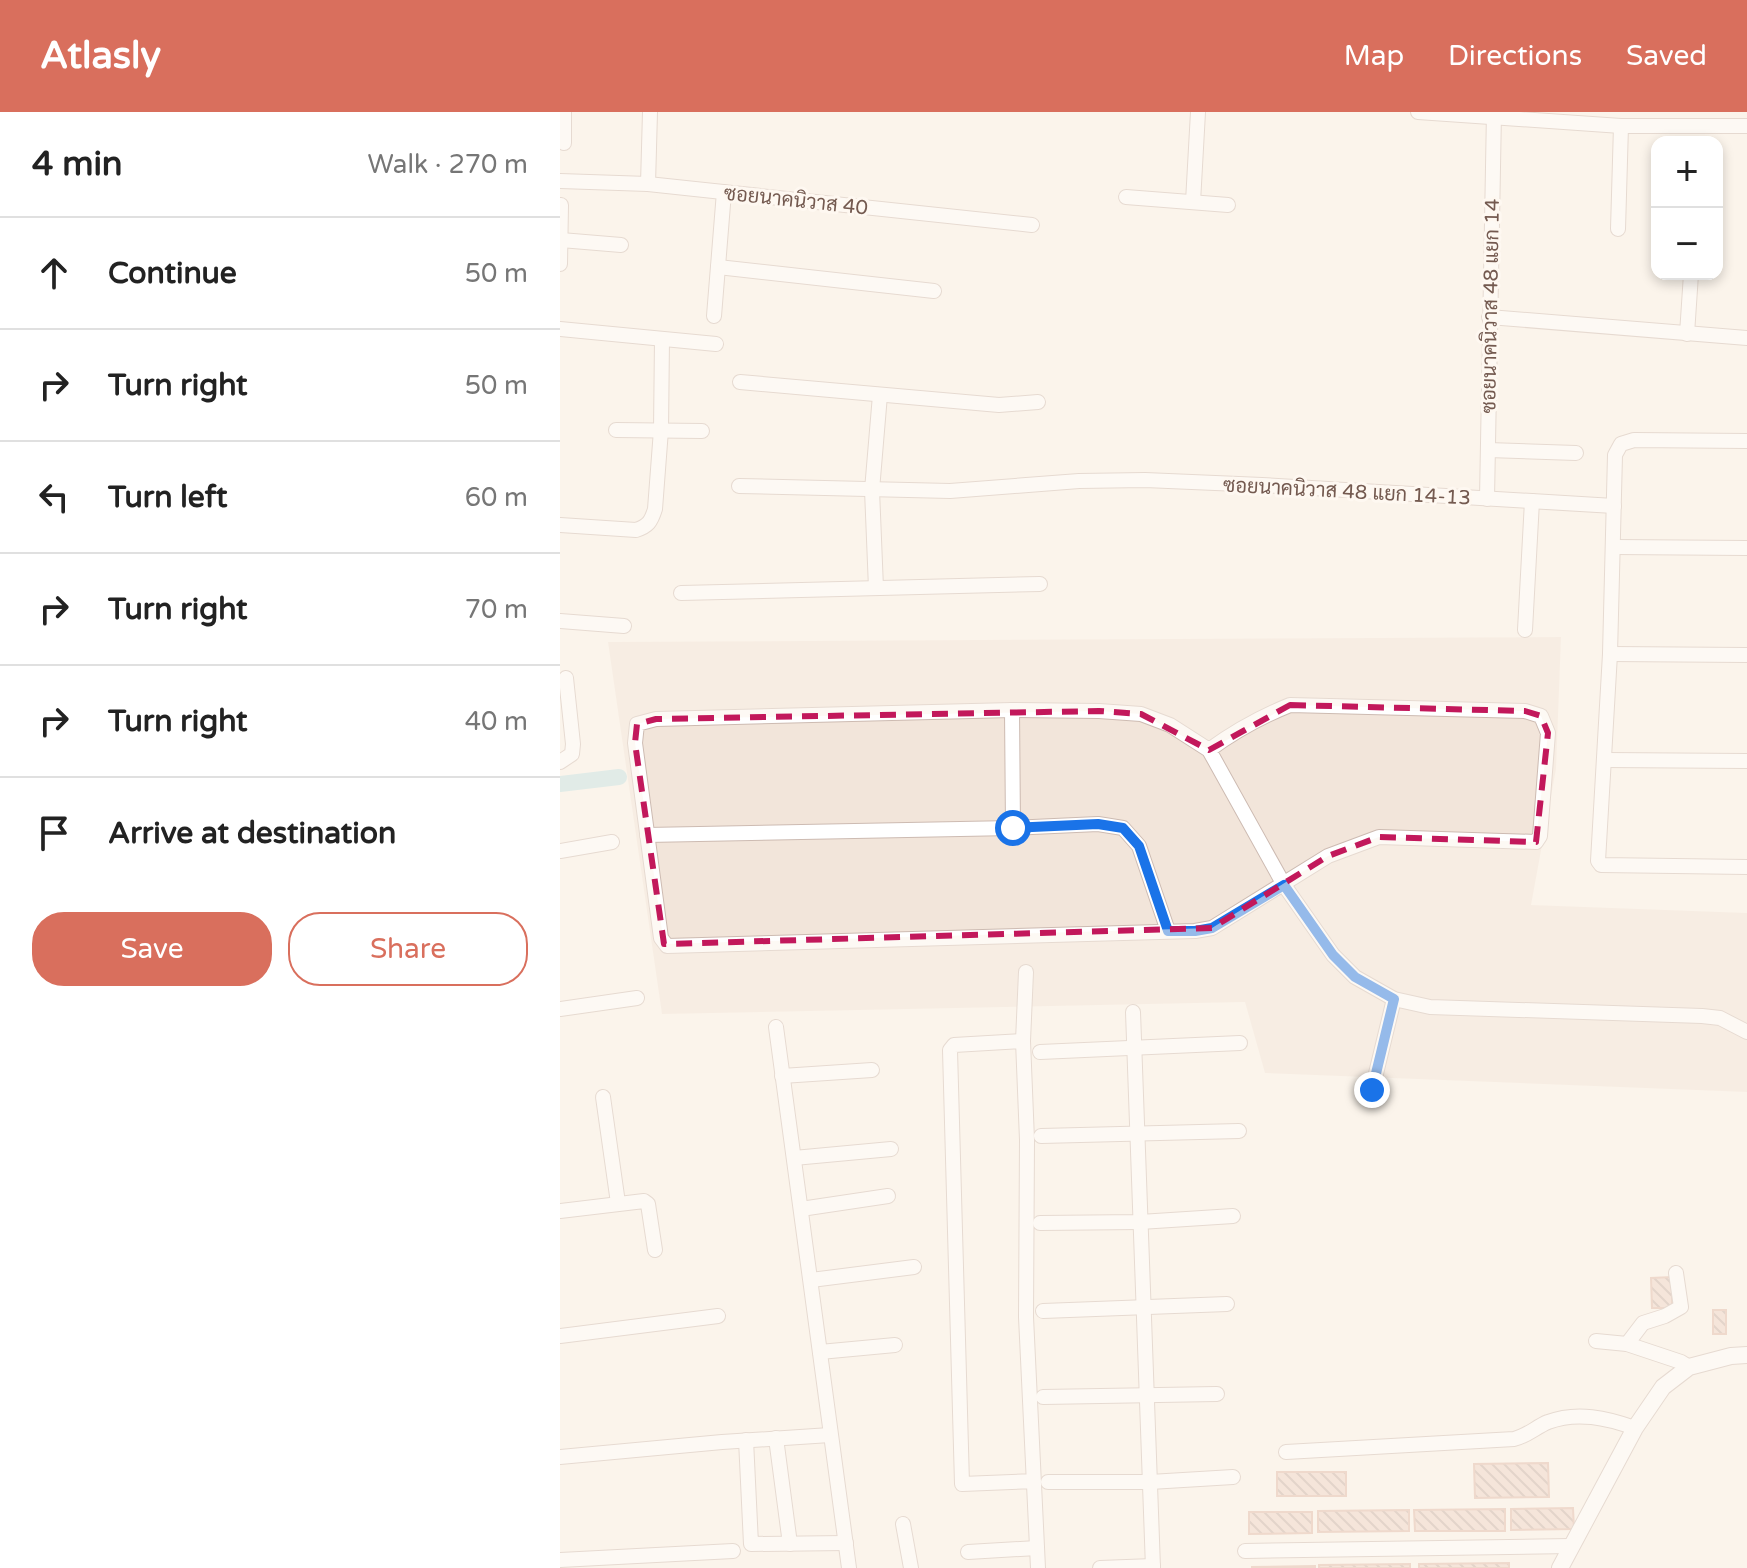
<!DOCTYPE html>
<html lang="en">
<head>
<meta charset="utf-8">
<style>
  body { margin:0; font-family:"Varela Round",Sarabun,sans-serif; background:#f6f6f6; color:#222 }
  .controls { position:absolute; right:24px; top:24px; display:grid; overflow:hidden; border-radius:16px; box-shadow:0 4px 12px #0003 }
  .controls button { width:72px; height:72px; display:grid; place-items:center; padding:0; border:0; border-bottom:2px solid #e0e0e0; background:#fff; color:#222; font:40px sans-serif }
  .stop { position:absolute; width:24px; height:24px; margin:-18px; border:6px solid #1a73e8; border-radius:50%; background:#fff }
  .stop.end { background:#1a73e8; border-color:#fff; box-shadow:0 2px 8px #0008 }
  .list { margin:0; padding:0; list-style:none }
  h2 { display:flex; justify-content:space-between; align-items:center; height:104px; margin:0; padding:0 32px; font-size:34px }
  h2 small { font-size:26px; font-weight:400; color:#767676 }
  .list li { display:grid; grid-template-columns:52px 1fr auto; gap:24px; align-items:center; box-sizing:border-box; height:112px; padding:0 32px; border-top:2px solid #e0e0e0 }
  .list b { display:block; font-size:30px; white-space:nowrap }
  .list em { font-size:26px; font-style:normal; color:#767676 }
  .actions { display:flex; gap:16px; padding:24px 32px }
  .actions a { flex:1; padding:18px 0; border:2px solid #d96f5d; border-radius:32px; text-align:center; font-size:28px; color:#d96f5d }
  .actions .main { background:#d96f5d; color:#fff }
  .icon { flex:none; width:44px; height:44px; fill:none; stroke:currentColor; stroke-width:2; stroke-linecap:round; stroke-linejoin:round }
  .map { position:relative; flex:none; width:1187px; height:1456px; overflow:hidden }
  header { display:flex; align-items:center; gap:48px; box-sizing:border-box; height:112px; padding:0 40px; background:#d96f5d; color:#fff }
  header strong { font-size:38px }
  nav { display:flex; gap:44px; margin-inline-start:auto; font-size:28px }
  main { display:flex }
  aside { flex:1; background:#fff }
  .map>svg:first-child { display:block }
  .residential { fill:#f2e5da }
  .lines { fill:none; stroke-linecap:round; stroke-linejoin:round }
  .canal { stroke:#c1e1e3; stroke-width:16 }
  .building { fill:url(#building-back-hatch); stroke:#dfb8a7; stroke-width:2 }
  .minor-casing { stroke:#cdbbb2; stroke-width:16 }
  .tertiary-casing { stroke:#cdbbb2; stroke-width:18 }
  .minor { stroke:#fff; stroke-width:14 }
  .tertiary { stroke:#fff; stroke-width:16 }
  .route { stroke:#1a73e8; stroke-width:10 }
  .marked { fill:none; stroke:#c2185b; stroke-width:6; stroke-dasharray:16 10; stroke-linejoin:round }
  .labels { text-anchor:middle; stroke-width:6; stroke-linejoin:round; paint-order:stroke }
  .street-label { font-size:20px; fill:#745a50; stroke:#fef8f1 }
</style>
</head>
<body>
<header>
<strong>Atlasly</strong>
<nav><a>Map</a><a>Directions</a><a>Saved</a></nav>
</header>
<main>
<aside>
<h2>4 min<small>Walk · 270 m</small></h2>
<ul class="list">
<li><svg class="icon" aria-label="ahead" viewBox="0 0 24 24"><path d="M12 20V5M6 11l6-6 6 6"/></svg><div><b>Continue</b></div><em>50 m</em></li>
<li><svg class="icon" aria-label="right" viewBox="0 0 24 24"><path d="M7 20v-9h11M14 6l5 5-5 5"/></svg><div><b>Turn right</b></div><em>50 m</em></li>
<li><svg class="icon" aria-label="left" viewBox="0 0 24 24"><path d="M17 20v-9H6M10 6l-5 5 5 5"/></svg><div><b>Turn left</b></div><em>60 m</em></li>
<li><svg class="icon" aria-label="right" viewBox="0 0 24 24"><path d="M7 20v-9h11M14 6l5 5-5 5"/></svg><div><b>Turn right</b></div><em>70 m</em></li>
<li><svg class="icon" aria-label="right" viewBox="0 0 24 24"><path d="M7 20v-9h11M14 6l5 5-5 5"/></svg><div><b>Turn right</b></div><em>40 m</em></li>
<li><svg class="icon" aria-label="arrive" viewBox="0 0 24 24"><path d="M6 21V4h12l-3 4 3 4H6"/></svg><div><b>Arrive at destination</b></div></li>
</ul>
<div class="actions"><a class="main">Save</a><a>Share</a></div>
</aside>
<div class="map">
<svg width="1187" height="1456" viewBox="0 0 1187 1456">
  <defs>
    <pattern id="building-back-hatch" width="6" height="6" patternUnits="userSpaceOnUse" patternTransform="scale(2)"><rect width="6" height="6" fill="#eed2c5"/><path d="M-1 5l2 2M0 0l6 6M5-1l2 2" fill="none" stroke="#c5ada2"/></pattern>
  </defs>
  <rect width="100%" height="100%" fill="#fbf4eb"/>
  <polygon class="residential" points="1001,525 996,657 971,793 1187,801 1187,980 705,961 685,890 102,902 48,530"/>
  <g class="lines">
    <polyline class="canal" points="0,672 59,665"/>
  </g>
  <g class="building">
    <polygon points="1112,1165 1112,1196 1092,1196 1091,1166"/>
    <rect x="1153" y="1198" width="13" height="24"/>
    <polygon points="988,1351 989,1385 915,1386 914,1352"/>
    <rect x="717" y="1360" width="69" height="24"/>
    <polygon points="1013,1396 1014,1417 951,1418 951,1397"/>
    <polygon points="945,1397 945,1419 855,1419 854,1398"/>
    <polygon points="849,1398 849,1419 758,1420 758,1399"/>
    <polygon points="689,1400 752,1400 752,1421 689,1422"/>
    <polygon points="949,1451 949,1456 859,1456 859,1452"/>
    <polygon points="850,1452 850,1456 759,1456 759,1453"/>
    <polygon points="755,1454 755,1456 692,1456 692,1455"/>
  </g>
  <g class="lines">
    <g class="minor-casing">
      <g id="minor">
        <polyline points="4,0 4,31"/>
        <polyline points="858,0 1061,14 1187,14"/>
        <polyline points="0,69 88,72 472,113"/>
        <polyline points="88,72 90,0"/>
        <polyline points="566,85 668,93"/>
        <polyline points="633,90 638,0"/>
        <polyline points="1058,117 1061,14"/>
        <polyline points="1,128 61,133"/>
        <polyline points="0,152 1,93"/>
        <polyline points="158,155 374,179"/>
        <polyline points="154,204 164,80"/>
        <polyline points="929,205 1187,226"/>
        <polyline points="0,217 156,232"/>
        <polyline points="1127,222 1131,162"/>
        <polyline points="180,270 439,293 478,290"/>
        <polyline points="56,318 142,319"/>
        <polyline points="1187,329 1074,328 1061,332 1055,343 1050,542 1038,749 1041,753 1187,755"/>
        <polyline points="928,338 1016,341"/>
        <polyline points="179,374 390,379 519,369 585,368 702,373 1054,394"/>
        <polyline points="927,387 934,0"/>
        <path d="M 0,413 L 76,418 C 88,414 91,410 95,397 L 101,318 L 102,227"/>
        <polyline points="1054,435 1187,436"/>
        <polyline points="316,476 312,378 320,283"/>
        <polyline points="121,481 480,472"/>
        <polyline points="0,509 64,514"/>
        <polyline points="965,518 972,389"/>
        <polyline points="1050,542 1187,543"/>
        <polyline points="452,598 453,716"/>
        <path d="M 649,638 C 675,619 700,605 730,593 L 965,599 L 981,604 L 988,621 L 980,724 L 976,730 L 819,725 L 768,744 L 652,816 L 635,819 L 107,834 L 101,826 L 75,631 L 77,612 L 96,607 L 452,598 L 539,599 L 581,602 L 610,613 L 649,638 L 724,773 L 773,843 L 795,865 L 834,887 L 870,895 L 1142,904 L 1160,906 L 1187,920"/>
        <polyline points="1045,648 1187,649"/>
        <polyline points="0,650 12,642 13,632 6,566"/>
        <polyline points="87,723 453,716 538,712 563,716 579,734 608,819"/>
        <polyline points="0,739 52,730"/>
        <polyline points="0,897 77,886"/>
        <polyline points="573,900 593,1456"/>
        <polyline points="216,915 289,1456"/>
        <polyline points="463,929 466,860"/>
        <polyline points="480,940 680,931"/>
        <polyline points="222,964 312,958"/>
        <polyline points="812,978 834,887"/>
        <polyline points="43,985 58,1091"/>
        <polyline points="481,1024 679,1019"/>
        <polyline points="234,1046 331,1037"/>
        <polyline points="241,1097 328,1084"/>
        <polyline points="0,1099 84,1089 88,1092 95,1138"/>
        <polyline points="480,1111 580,1110 673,1104"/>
        <polyline points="251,1168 354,1155"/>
        <polyline points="483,1199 667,1192"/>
        <polyline points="0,1224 158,1204"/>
        <polyline points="1036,1229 1067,1232 1121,1250 1129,1255"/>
        <polyline points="1067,1232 1083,1211 1105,1204 1121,1195 1116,1161"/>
        <polyline points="260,1240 335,1233"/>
        <polyline points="483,1285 657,1282"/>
        <polyline points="216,1326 230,1432"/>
        <polyline points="186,1328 191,1432 286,1431"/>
        <path d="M 726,1340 L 954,1327 C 967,1324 976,1315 988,1310 C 1017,1299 1047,1306 1075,1316"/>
        <polyline points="0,1345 162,1330 270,1323"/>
        <polyline points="474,1369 402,1372 390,938 394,933 463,929 467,1028 466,1205 478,1456"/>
        <polyline points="488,1370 590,1370 673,1365"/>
        <polyline points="343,1412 351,1456"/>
        <polyline points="685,1439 1011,1434"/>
        <polyline points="408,1440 477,1436"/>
        <polyline points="0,1448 173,1439"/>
        <polyline points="540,1456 593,1454"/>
      </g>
    </g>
    <g class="tertiary-casing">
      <polyline id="tertiary" points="1000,1456 1075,1316 1103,1275 1129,1255 1171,1244 1187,1243"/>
    </g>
    <use href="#minor" class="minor"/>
    <use href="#tertiary" class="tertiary"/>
  </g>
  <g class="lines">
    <polyline class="route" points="453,716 538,712 563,716 579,734 608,819 635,819 652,816 724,773 773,843 795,865 834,887 812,978"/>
  </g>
  <path d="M0 0H1187V1456H0ZM 730,593 L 965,599 L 981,604 L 988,621 L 976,730 L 819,725 L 768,744 L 652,816 L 104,832 L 75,631 L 77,612 L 96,607 L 539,599 L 581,602 L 649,638 Z" fill="#fbf4eb" fill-opacity=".55" fill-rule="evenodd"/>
  <path class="marked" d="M 730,593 L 965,599 L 981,604 L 988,621 L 976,730 L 819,725 L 768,744 L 652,816 L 104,832 L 75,631 L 77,612 L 96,607 L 539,599 L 581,602 L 649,638 Z"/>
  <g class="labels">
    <g class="street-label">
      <text transform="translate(236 88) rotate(6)" y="7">ซอยนาคนิวาส 40</text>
      <text transform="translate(930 194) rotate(-89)" y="7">ซอยนาคนิวาส 48 แยก 14</text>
      <text transform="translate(787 379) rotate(3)" y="7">ซอยนาคนิวาส 48 แยก 14-13</text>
    </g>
  </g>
</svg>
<div class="controls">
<button>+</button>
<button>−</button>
</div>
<div class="stop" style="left:453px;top:716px"></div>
<div class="stop end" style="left:812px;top:978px"></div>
</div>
</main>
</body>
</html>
